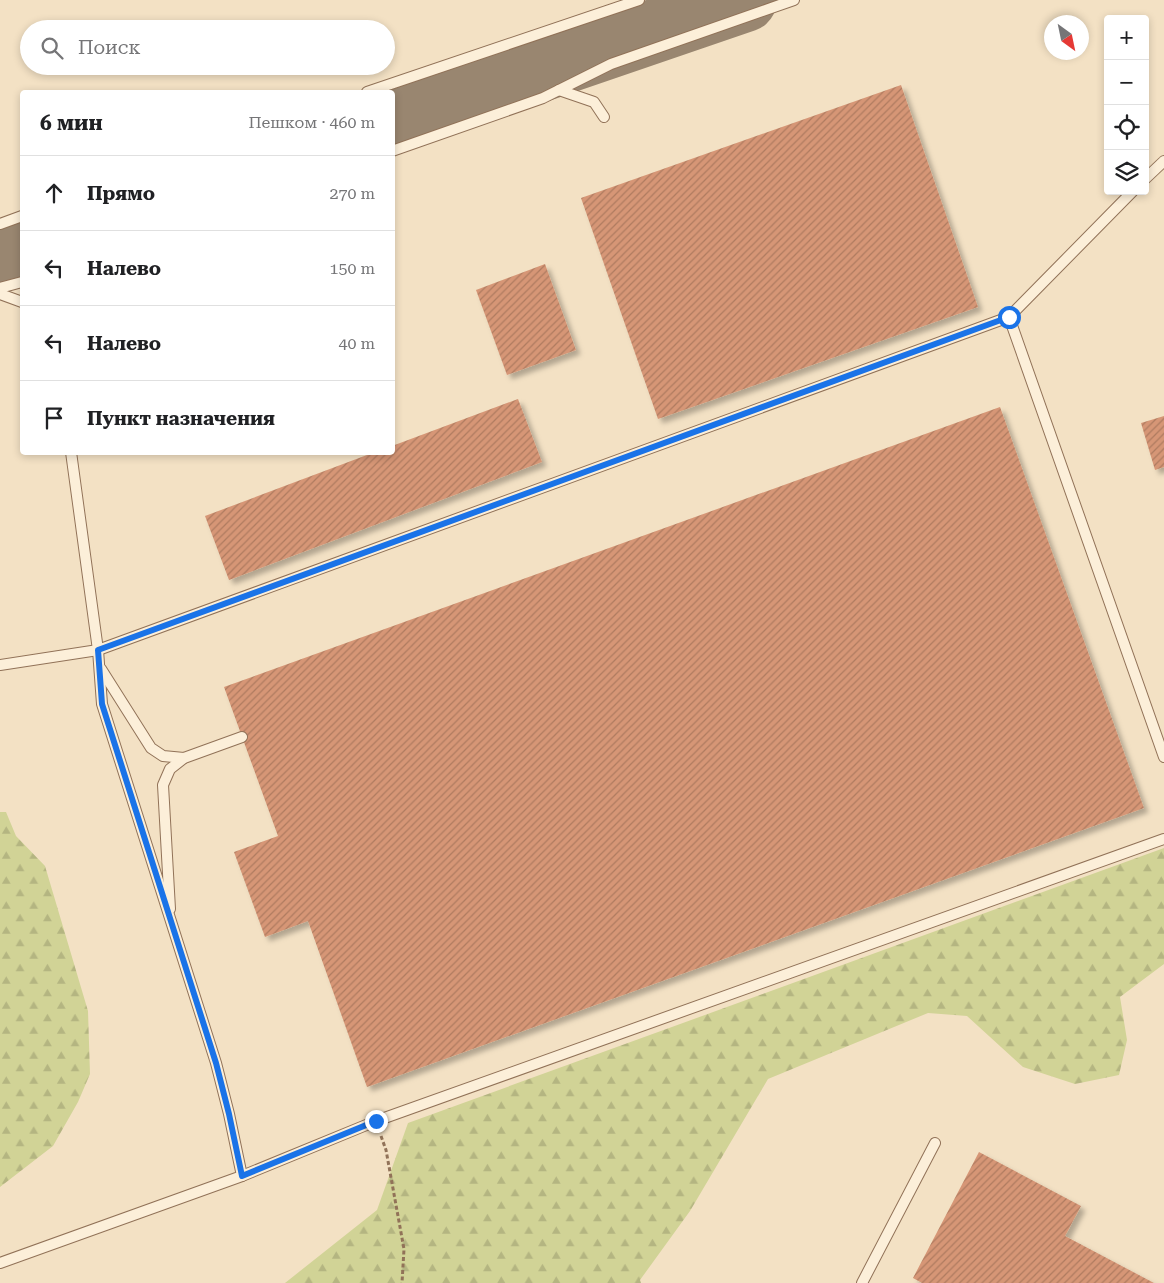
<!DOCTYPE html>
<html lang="ru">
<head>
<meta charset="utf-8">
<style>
  body { margin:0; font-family:"Roboto Serif",serif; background:#f6f6f6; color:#202124 }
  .controls { position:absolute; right:15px; top:15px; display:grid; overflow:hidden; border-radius:5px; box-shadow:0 2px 8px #0003 }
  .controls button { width:45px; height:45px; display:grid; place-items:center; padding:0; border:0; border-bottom:1px solid #e0e0e0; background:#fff; color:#202124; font:25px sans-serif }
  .compass { position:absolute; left:1044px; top:15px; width:45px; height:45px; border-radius:50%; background:#fff; box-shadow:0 2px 8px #0003; rotate:147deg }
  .stop { position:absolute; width:15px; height:15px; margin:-11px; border:4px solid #1a73e8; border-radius:50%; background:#fff }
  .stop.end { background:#1a73e8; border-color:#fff; box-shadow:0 1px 5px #0008 }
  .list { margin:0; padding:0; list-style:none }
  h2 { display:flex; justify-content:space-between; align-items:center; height:65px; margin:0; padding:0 20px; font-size:21px }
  h2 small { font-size:16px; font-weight:400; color:#757577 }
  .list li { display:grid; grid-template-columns:32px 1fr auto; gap:15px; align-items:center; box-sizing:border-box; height:75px; padding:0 20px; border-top:1px solid #e0e0e0 }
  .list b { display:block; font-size:19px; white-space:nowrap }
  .list em { font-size:16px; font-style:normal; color:#757577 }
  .icon { flex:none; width:28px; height:28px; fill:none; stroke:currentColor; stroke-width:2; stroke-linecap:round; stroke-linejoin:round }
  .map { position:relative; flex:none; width:1164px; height:1283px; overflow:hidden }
  .search { position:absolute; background:#fff; box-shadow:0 2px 8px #0003; left:20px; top:20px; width:375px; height:55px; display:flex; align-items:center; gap:12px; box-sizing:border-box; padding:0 18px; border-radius:28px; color:#757577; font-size:19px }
  .panel { position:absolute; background:#fff; box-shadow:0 2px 8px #0003; left:20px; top:90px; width:375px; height:365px; border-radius:5px }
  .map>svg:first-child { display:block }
  .forest { fill:url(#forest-firs) }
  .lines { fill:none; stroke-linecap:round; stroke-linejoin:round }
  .taxiway { stroke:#998670; stroke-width:64 }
  .building { fill:url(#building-hatch); filter:url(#shadow) }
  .service-casing { stroke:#917258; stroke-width:12 }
  .path { stroke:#917258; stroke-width:3; stroke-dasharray:4 2.5; stroke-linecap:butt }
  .service { stroke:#fcefd9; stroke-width:10 }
  .route { stroke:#1a73e8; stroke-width:6 }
</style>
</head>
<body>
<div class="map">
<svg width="1164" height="1283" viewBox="0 0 1164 1283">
  <defs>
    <pattern id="forest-firs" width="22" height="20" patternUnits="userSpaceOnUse" patternTransform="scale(1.25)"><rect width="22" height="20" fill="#d1d396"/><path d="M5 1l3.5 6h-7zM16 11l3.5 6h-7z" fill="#b4b581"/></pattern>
    <pattern id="building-hatch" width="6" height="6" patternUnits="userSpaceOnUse" patternTransform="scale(1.25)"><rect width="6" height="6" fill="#d69676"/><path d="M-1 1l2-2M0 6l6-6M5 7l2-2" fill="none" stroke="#af7b60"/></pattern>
    <filter id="shadow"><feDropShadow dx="4.5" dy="4.5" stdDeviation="2.5" flood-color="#0004"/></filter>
  </defs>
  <rect width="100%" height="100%" fill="#f3e1c4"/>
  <g class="forest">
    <polygon points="0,812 6,812 16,836 45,866 88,1011 90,1074 78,1102 53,1146 0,1187 0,1219"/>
    <polygon points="1164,848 1164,964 1120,997 1127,1040 1119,1075 1075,1084 1023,1067 967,1016 928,1013 768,1079 690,1211 640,1280 641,1283 285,1283 377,1210 408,1123"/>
  </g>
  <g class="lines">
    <g class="taxiway">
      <polyline points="392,121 745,0"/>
      <polyline points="0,256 22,249"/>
    </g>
  </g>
  <g class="building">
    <polygon points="901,85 978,307 658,419 581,198"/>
    <polygon points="545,264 576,350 507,375 476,290"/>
    <polygon points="518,399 542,462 229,580 205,516 375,452 392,452 392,446"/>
    <polygon points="1000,407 1144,808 367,1087 308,921 265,937 234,852 278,836 224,687"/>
    <polygon points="1164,416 1164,467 1155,470 1141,423"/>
    <polygon points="979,1152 1081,1206 1065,1236 1154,1283 922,1283 913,1278"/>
  </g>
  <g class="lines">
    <g class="service-casing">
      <g id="service">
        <polyline points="559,90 594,102 604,117"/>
        <polyline points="367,92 639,0"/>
        <polyline points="392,151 543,98 611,64 794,0"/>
        <polyline points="1145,179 1164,161"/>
        <polyline points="0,224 22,216"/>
        <polyline points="0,288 22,282"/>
        <polyline points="0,294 22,302"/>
        <polyline points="1009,317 1164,757"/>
        <polyline points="0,665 98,650 1009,317 1133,191"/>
        <polyline points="101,669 151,748 163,756 184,758"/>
        <polyline points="170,909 163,785 170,769 184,758 242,737"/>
        <polyline points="242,1176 376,1121 1164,839"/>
        <polyline points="0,1263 242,1176 229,1114 216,1063 102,704 98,650 71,452"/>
        <polyline points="862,1283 935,1143"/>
      </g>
    </g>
    <polyline class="path" points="381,1136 386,1150 404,1249 402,1283"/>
    <use href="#service" class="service"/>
  </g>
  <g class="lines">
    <polyline class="route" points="376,1121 242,1176 229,1114 216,1063 102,704 98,650 1009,317"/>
  </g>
</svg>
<div class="controls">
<button>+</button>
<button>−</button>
<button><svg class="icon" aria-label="locate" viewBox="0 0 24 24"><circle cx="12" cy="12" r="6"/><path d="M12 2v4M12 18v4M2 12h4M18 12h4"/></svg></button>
<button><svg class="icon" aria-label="layers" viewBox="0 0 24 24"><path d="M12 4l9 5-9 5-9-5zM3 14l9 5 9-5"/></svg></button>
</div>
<svg class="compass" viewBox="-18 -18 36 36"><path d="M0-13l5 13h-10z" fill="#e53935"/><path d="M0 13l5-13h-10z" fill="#757577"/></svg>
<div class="stop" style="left:1009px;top:317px"></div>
<div class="stop end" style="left:376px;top:1121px"></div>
<div class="search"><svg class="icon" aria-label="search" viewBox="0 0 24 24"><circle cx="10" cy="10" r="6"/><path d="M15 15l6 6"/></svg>Поиск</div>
<section class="panel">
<h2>6 мин<small>Пешком · 460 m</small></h2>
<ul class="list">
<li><svg class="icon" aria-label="ahead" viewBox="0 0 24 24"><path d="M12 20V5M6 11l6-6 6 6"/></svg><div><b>Прямо</b></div><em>270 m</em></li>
<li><svg class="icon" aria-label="left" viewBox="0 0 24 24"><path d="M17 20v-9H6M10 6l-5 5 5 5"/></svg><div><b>Налево</b></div><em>150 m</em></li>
<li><svg class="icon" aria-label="left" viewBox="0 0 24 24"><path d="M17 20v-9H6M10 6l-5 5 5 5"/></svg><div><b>Налево</b></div><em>40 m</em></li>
<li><svg class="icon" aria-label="arrive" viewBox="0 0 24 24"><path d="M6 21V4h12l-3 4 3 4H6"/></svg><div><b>Пункт назначения</b></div></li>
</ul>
</section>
</div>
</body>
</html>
